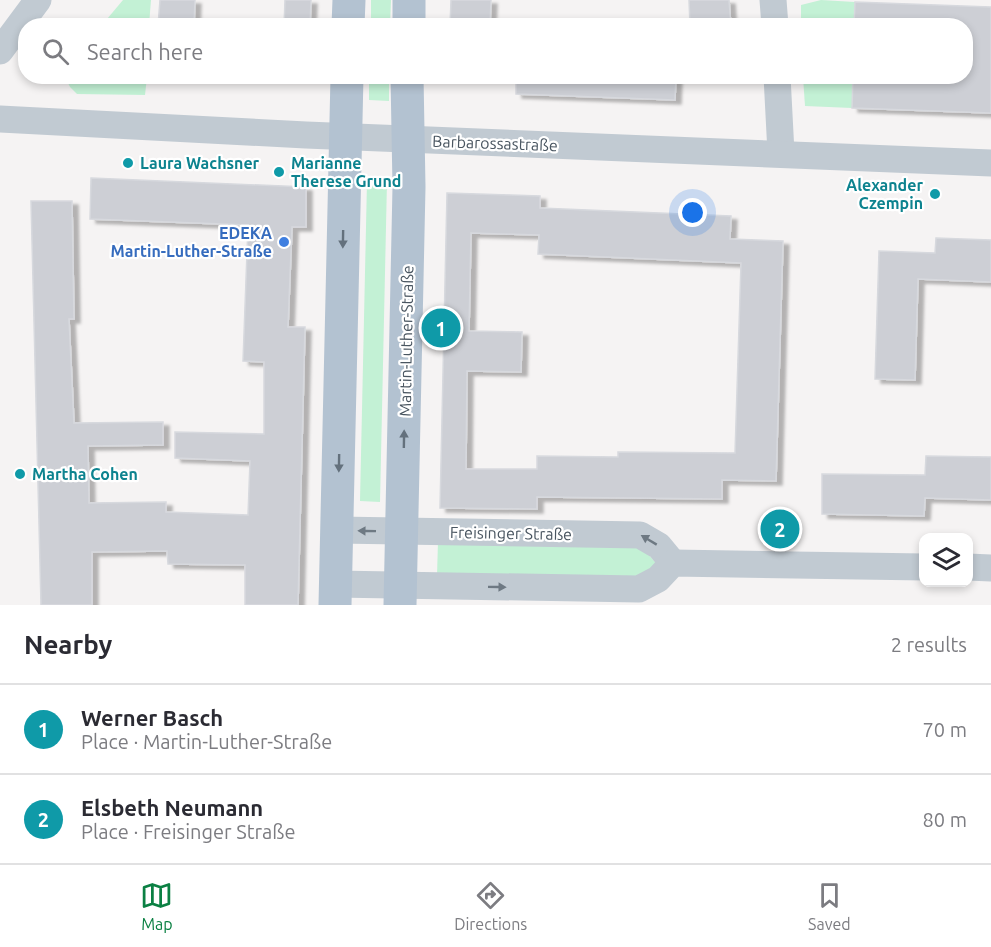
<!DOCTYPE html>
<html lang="en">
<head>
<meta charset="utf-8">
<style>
  body { margin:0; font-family:Ubuntu,sans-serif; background:#f7f7f7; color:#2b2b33 }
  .controls { position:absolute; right:18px; bottom:18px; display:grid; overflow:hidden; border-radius:12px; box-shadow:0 3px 9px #0003 }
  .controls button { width:54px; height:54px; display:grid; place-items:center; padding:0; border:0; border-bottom:2px solid #e1e1e2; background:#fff; color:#2b2b33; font:30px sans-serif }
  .you { position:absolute; left:693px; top:213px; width:21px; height:21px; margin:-15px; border:4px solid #fff; border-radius:50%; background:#1a73e8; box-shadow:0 0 0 9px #1a73e833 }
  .badge { display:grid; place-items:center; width:39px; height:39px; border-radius:50%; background:#0b8043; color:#fff; font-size:20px; font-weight:700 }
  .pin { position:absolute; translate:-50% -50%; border:3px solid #fff; box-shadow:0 2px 6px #0006 }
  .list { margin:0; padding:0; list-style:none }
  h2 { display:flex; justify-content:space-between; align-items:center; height:78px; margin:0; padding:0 24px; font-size:26px }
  h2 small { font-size:20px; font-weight:400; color:#7c7c81 }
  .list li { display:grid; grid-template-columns:39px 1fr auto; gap:18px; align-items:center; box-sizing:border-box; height:90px; padding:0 24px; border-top:2px solid #e1e1e2 }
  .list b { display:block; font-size:22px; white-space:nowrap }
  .list p { margin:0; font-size:20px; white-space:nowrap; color:#7c7c81 }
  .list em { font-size:20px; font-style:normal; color:#7c7c81 }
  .icon { flex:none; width:33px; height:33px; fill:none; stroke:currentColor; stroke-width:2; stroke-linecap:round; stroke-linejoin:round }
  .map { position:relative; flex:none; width:991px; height:605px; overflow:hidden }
  .search { position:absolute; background:#fff; box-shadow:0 3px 9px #0003; left:18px; right:18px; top:18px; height:66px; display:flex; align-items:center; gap:15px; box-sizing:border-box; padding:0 21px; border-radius:24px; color:#7c7c81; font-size:22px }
  .sheet { height:258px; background:#fff }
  nav { display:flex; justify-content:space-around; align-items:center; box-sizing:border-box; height:84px; border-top:2px solid #e1e1e2; background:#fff; font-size:16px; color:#7c7c81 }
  nav a { display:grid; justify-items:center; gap:3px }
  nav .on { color:#0b8043 }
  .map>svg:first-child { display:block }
  .green { fill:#c3f1d5 }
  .building { fill:#cdcfd5; stroke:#d7d9de; stroke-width:1.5; fill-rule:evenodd; filter:url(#shadow) }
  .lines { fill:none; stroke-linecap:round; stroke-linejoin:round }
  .street { stroke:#c1cad2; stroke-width:27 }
  .primary { stroke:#b3c2d1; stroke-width:33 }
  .oneway { fill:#64717d }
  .oneway2 { fill:#6e7983 }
  .culture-dot { fill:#0f9aa8; stroke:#fff; stroke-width:2 }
  .shop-dot { fill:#3f7fe0; stroke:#fff; stroke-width:2 }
  .labels { text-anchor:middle; stroke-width:4.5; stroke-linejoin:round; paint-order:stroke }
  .street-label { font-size:16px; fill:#4a5661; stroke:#fff }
  .culture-label { font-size:16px; font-weight:bold; fill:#0d838f; stroke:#fff; text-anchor:start }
  .shop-label { font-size:16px; font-weight:bold; fill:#366cbe; stroke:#fff; text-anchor:end }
</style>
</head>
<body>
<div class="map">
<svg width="991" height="605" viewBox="0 0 991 605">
  <defs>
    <filter id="shadow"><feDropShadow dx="6" dy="4" stdDeviation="1.5" flood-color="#0004"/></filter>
  </defs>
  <rect width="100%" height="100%" fill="#f5f3f3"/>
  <g class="green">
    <polygon points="123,0 151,0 149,25 102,25"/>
    <polygon points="371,0 391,0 390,25 371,25"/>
    <polygon points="821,0 855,2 854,25 801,25 801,5"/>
    <polygon points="68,76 147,77 145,95 77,94 70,87 66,79"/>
    <polygon points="369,77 389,77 389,101 369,100"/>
    <polygon points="803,77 853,77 852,108 805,106"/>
    <polygon points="367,181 387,181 380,502 360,501"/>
    <polygon points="438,541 640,545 655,562 655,566 648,576 437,576"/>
  </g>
  <g class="building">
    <polygon points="160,0 195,0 194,26 158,26"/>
    <polygon points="285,0 311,0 310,26 284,26"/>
    <polygon points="451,0 491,0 490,26 450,26"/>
    <polygon points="689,0 729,0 731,26 690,26"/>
    <polygon points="855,2 991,7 991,113 852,108 853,76 966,76 966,26 854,26"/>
    <polygon points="516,76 676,76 675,100 516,94"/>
    <polygon points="91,178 306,187 306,227 292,227 288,327 305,327 298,605 245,605 245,565 168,564 167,551 92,552 92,605 41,605 31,201 72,201 74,319 69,319 74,423 163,422 163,445 88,446 89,503 166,502 166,512 248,515 250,461 175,458 175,432 264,434 264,362 243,361 248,225 90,219"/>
    <path d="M 447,193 L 540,196 L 540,208 L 731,216 L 730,239 L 783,241 L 776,481 L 722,480 L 722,499 L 537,497 L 537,509 L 440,508 ZM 471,233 L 539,235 L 538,254 L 741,263 L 735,453 L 618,452 L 618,457 L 537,456 L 537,469 L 466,469 L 467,371 L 521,372 L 522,332 L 469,331 Z"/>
    <polygon points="936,238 991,240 991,282 918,279 915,380 875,379 879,251 935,253"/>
    <polygon points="926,456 991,457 991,500 925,498 924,516 822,514 822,474 925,475"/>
  </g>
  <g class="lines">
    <g class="street">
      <polyline points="773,0 775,26"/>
      <polyline points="0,51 38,0"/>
      <polyline points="777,76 781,153"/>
      <polyline points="0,119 306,135 991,163"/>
      <polyline points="337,530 640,535 659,546 673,563"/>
      <polyline points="968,567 991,568"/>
      <polyline points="335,584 639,589 658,579 673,563 924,567"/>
    </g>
    <g class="primary">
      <polyline points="348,26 349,0"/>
      <polyline points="409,26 409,0"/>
      <polyline points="335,605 347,76"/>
      <polyline points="400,605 409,187 407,76"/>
    </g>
  </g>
  <defs><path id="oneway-solid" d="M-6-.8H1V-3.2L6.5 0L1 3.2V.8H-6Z" transform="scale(1.5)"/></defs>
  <g class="oneway">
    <use href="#oneway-solid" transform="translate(343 239) rotate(91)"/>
    <use href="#oneway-solid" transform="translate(404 439) rotate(-89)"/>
    <use href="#oneway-solid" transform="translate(339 463) rotate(91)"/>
  </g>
  <g class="oneway2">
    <use href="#oneway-solid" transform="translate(367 531) rotate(-179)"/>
    <use href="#oneway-solid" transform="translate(649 540) rotate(-149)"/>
    <use href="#oneway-solid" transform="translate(497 587) rotate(1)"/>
  </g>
  <g class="culture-dot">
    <circle cx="128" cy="163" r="6"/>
    <circle cx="279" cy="172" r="6"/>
    <circle cx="935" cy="194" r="6"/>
    <circle cx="20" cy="474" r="6"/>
  </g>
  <circle class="shop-dot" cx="284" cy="242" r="6"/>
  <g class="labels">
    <g class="street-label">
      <text transform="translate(495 143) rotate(2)" y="6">Barbarossastraße</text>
      <text transform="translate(406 341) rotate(-89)" y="6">Martin-Luther-Straße</text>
      <text transform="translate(511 533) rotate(1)" y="6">Freisinger Straße</text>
    </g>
    <g class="culture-label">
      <text x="140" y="169">Laura Wachsner</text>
      <text x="291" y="169">Marianne<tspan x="291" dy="18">Therese Grund</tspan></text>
      <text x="923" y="191" text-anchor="end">Alexander<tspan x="923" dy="18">Czempin</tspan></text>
      <text x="32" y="480">Martha Cohen</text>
    </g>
    <g class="shop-label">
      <text x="272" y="239">EDEKA<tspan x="272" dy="18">Martin-Luther-Straße</tspan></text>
    </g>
  </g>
</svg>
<div class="controls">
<button><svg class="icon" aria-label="layers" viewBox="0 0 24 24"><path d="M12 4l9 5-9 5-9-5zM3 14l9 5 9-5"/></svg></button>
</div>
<div class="you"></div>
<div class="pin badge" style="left:441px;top:328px;background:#0f9aa8">1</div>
<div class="pin badge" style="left:780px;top:529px;background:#0f9aa8">2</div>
<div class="search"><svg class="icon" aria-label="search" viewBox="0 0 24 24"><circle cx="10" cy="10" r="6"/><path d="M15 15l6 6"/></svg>Search here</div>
</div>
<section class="sheet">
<h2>Nearby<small>2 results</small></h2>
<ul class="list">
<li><span class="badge" style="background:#0f9aa8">1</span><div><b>Werner Basch</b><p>Place · Martin-Luther-Straße</p></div><em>70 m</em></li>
<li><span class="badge" style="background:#0f9aa8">2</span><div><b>Elsbeth Neumann</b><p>Place · Freisinger Straße</p></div><em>80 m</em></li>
</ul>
</section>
<nav>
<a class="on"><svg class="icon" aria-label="map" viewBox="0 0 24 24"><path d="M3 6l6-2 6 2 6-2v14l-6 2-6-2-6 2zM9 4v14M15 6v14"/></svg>Map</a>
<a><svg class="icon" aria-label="directions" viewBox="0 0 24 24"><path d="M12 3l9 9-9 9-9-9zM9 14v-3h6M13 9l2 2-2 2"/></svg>Directions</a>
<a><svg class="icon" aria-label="saved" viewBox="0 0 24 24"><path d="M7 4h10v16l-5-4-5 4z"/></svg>Saved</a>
</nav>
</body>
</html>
